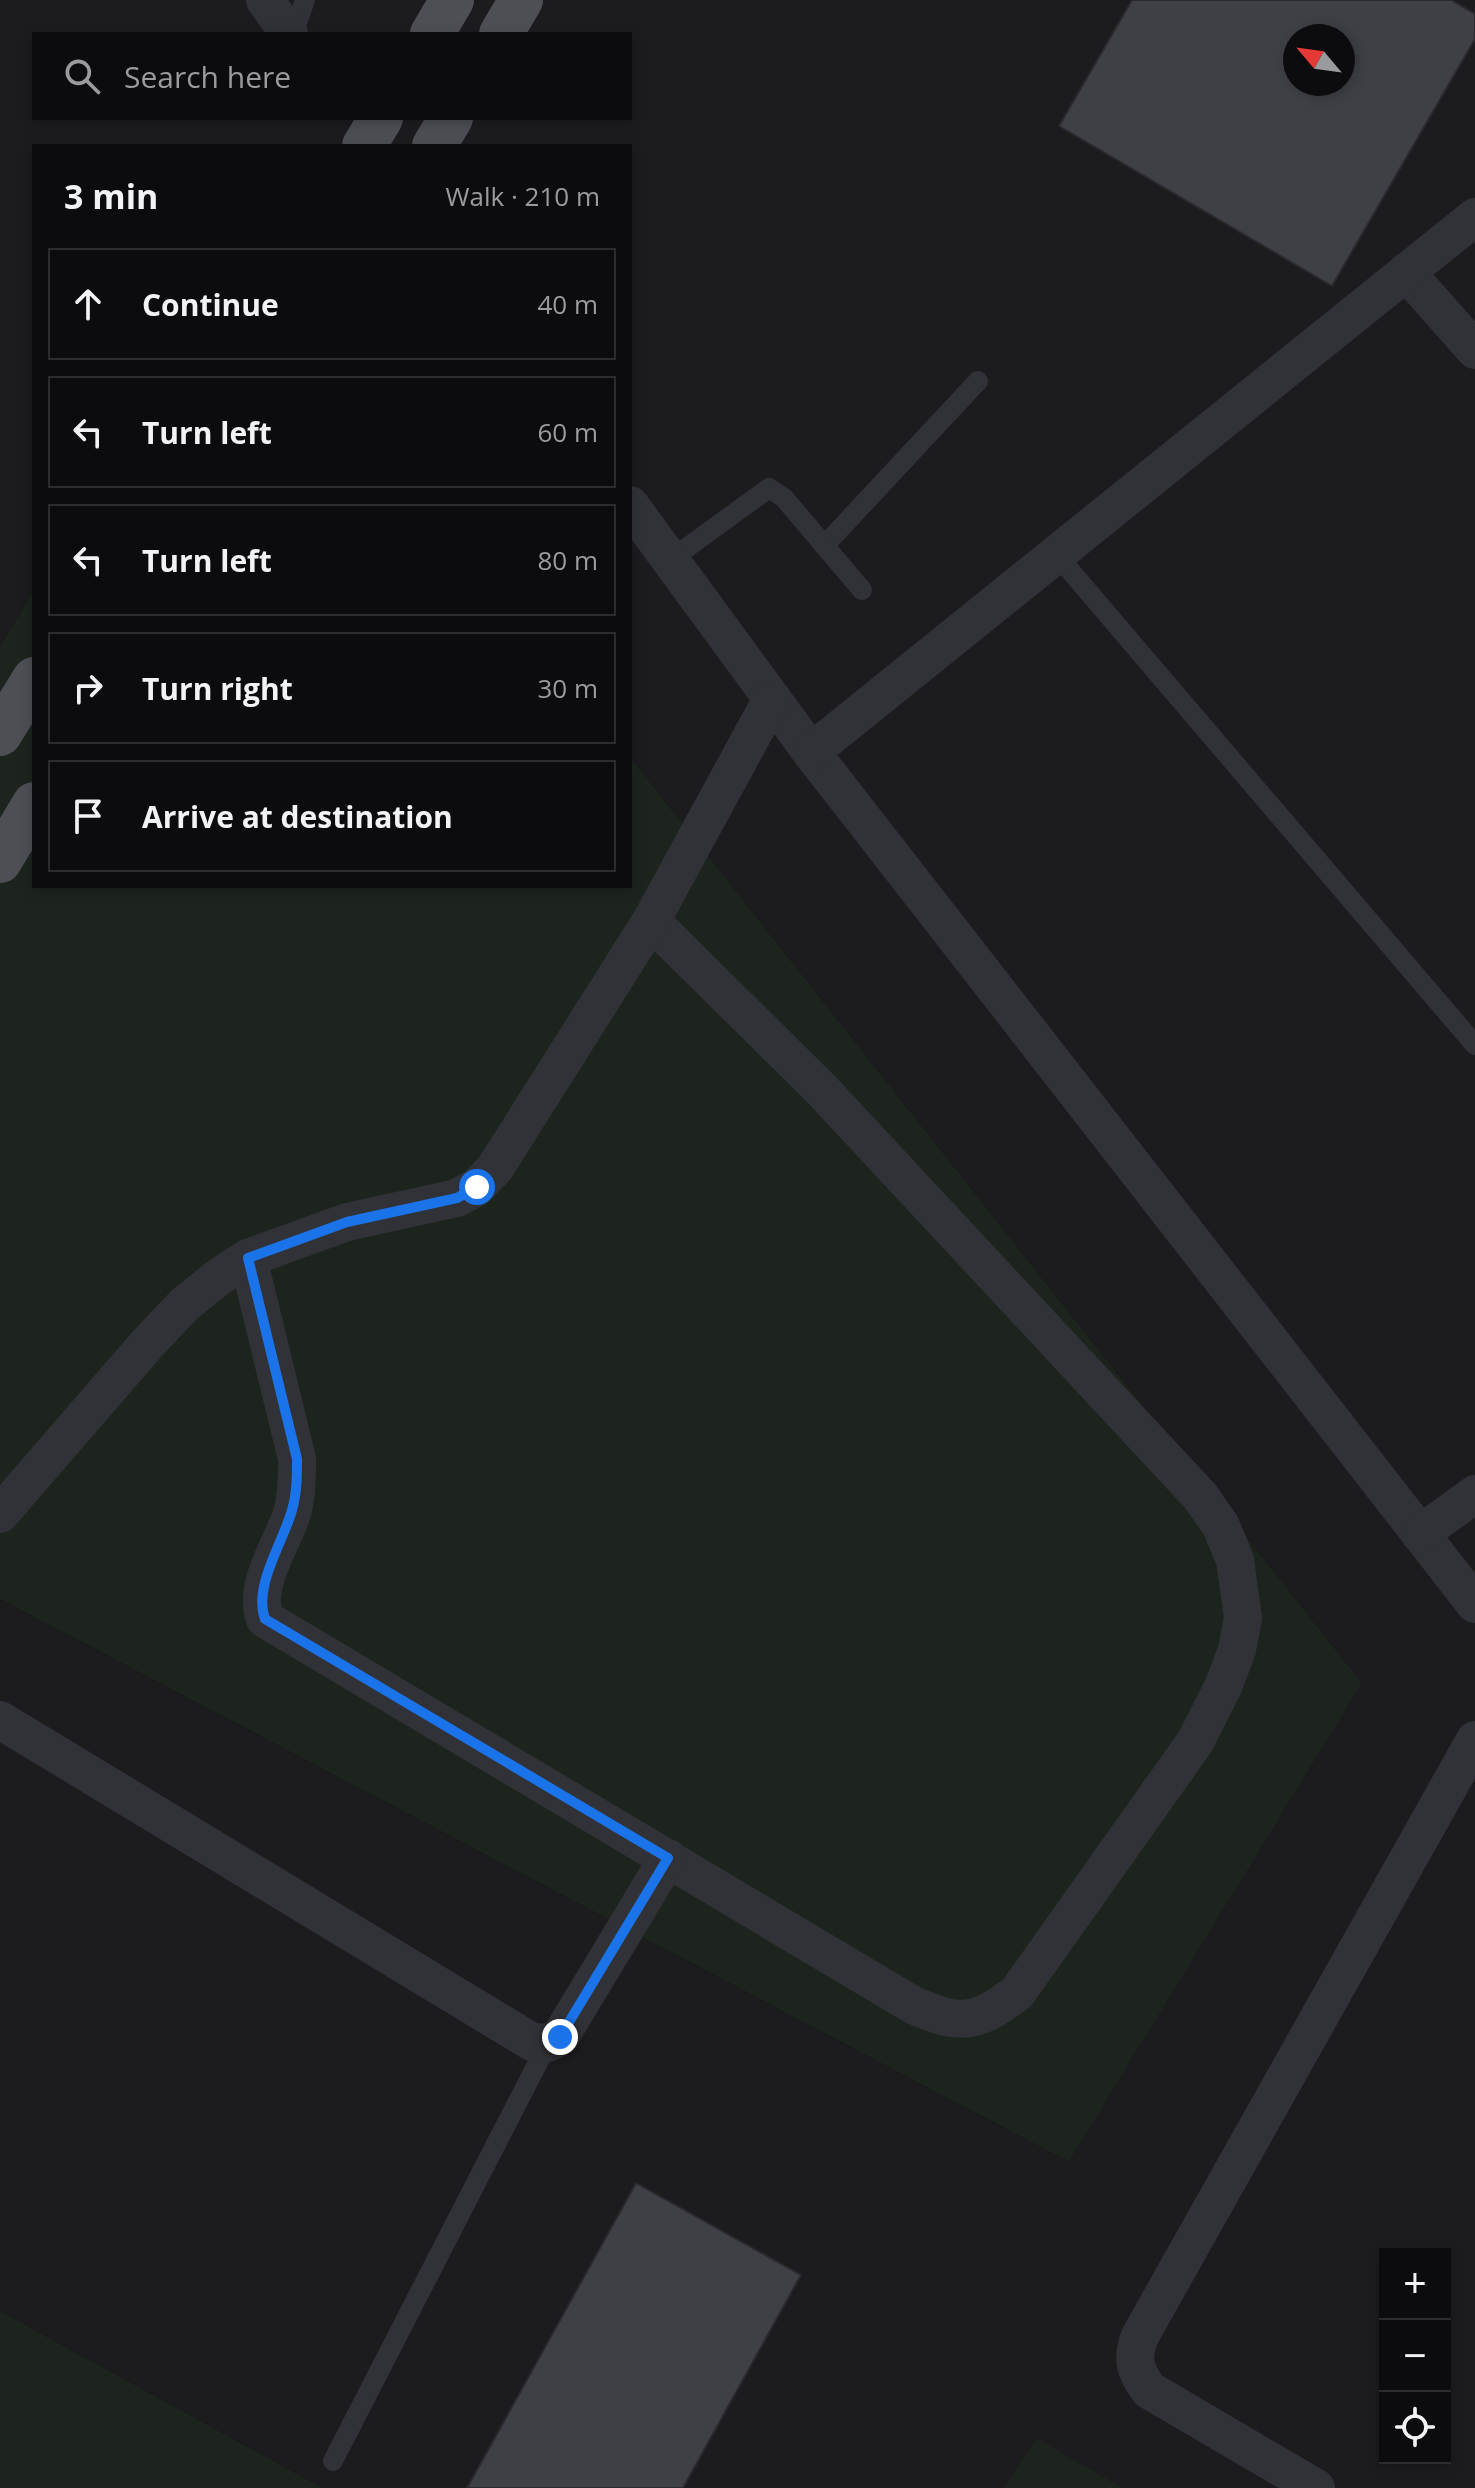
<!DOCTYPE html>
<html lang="en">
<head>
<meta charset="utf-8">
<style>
  body { margin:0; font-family:"Open Sans",sans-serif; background:#1a1a1c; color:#f1f3f6 }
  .controls { position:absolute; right:24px; bottom:24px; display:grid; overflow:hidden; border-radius:0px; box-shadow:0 4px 12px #0003 }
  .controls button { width:72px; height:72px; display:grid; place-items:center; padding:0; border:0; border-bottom:2px solid #2c2c2e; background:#0c0c0e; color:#f1f3f6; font:40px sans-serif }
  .compass { position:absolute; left:1283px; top:24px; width:72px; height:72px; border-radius:50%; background:#0c0c0e; box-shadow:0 4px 12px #0003; rotate:299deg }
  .stop { position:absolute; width:24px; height:24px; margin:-18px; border:6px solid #1a73e8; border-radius:50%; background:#fff }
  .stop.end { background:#1a73e8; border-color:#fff; box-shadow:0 2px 8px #0008 }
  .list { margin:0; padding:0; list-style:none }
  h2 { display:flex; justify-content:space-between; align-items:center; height:104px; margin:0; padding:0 32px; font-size:34px }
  h2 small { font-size:26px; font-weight:400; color:#9a9b9e }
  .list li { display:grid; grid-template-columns:52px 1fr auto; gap:24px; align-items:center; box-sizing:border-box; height:112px; margin:0 16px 16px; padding:0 16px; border:2px solid #2c2c2e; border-radius:0px }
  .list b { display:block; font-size:30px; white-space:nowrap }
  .list em { font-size:26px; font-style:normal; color:#9a9b9e }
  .icon { flex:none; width:44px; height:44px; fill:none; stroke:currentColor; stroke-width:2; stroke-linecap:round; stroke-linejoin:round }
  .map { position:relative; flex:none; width:1475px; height:2488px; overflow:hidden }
  .search { position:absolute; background:#0c0c0e; box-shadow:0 4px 12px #0003; left:32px; top:32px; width:600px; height:88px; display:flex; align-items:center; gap:20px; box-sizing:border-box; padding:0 28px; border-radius:0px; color:#9a9b9e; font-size:30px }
  .panel { position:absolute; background:#0c0c0e; box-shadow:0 4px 12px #0003; left:32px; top:144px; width:600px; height:744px; border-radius:0px }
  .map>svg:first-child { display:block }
  .built { fill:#1c1c1f; fill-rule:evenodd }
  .green { fill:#1d241d }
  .building { fill:#3f4045; stroke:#2a2a2e; stroke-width:2; fill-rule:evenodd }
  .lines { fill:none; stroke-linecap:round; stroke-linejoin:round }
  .lane { stroke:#313237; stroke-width:20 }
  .street { stroke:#313237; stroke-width:38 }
  .primary { stroke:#4d4f55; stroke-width:44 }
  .route { stroke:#1a73e8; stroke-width:10 }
</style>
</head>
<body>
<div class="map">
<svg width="1475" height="2488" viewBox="0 0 1475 2488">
  <rect width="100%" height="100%" fill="#101012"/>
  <path class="built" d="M 0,0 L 1475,0 L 1475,2488 L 1123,2488 L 1036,2439 L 1004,2488 L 323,2488 L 0,2311 L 0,1599 L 1069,2162 L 1362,1683 L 630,757 L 630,146 L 34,146 L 34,589 L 0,647 ZM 34,34 L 630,34 L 630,118 L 34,118 ZM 1295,36 L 1343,36 L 1343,84 L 1295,84 ZM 1385,2254 L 1445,2254 L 1445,2458 L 1385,2458 Z"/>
  <g class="green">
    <polygon points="34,589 34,886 630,886 630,757 1362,1683 1069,2162 0,1599 0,647"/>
    <polygon points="0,2311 323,2488 0,2488"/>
    <polygon points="1036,2438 1123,2488 1004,2488"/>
  </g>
  <g class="building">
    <path d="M 1132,0 L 1451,0 L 1475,14 L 1475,39 L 1332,286 L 1059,126 ZM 1295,36 L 1343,36 L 1343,84 L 1295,84 Z"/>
    <polygon points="636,2183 801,2275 683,2488 467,2488"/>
  </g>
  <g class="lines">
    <g class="lane">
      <polyline points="293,34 305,0"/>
      <polyline points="824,546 978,381"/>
      <polyline points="1056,554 1475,1045"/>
      <polyline points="670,560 769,488 784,498 862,590"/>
      <polyline points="333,2461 548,2043"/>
    </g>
    <g class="street">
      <polyline points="265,0 289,34"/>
      <polyline points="1406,272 1475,350"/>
      <polyline points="630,505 811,752 1475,1604"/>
      <polyline points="811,752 1475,217"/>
      <path d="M 248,1258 L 297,1459 C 297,1476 297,1493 293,1510 C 283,1544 252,1584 265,1619 L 913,2005 C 961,2026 975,2024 1017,1993 L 1195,1742 L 1223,1687 L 1237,1650 L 1243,1618 L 1235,1560 L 1221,1526 L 1200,1496 L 821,1089 L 651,921"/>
      <polyline points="0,1514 147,1344 185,1304 220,1276 248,1258 347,1222 457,1198 477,1187 495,1168 651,921 772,699"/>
      <polyline points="1420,1534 1475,1494"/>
      <polyline points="0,1720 532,2042 548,2043 560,2037 668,1858"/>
      <path d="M 1316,2488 L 1149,2390 C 1135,2371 1131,2359 1140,2336 L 1475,1740"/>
    </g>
    <g class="primary">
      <polyline points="432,34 452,0"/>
      <polyline points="501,34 521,0"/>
      <polyline points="364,146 381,118"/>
      <polyline points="434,146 451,118"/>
      <polyline points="0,734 34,679"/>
      <polyline points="0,861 34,804"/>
    </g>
  </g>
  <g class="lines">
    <path class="route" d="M 477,1187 L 457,1198 L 347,1222 L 248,1258 L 297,1459 C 297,1476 297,1493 292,1510 C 283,1543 253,1586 265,1619 L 668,1858 L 560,2037"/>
  </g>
</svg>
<div class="controls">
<button>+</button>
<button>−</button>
<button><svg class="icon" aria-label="locate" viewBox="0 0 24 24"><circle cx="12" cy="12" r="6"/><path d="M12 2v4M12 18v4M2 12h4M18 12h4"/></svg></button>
</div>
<svg class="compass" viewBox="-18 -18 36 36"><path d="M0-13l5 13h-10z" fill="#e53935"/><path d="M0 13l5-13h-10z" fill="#9a9b9e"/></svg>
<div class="stop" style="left:477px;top:1187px"></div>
<div class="stop end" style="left:560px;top:2037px"></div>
<div class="search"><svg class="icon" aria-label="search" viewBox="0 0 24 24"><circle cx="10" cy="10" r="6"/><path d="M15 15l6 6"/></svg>Search here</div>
<section class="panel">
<h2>3 min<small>Walk · 210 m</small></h2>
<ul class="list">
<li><svg class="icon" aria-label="ahead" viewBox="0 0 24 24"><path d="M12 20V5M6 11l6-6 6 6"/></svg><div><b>Continue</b></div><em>40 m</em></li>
<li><svg class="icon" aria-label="left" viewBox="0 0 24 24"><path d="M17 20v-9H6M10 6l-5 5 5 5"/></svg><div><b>Turn left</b></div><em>60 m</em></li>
<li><svg class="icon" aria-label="left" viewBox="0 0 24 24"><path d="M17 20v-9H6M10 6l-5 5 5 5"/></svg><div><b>Turn left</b></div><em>80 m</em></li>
<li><svg class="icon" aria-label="right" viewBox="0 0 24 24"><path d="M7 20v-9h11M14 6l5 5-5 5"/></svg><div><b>Turn right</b></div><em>30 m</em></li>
<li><svg class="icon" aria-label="arrive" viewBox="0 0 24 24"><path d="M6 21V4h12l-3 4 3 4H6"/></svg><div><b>Arrive at destination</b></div></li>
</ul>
</section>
</div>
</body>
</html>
